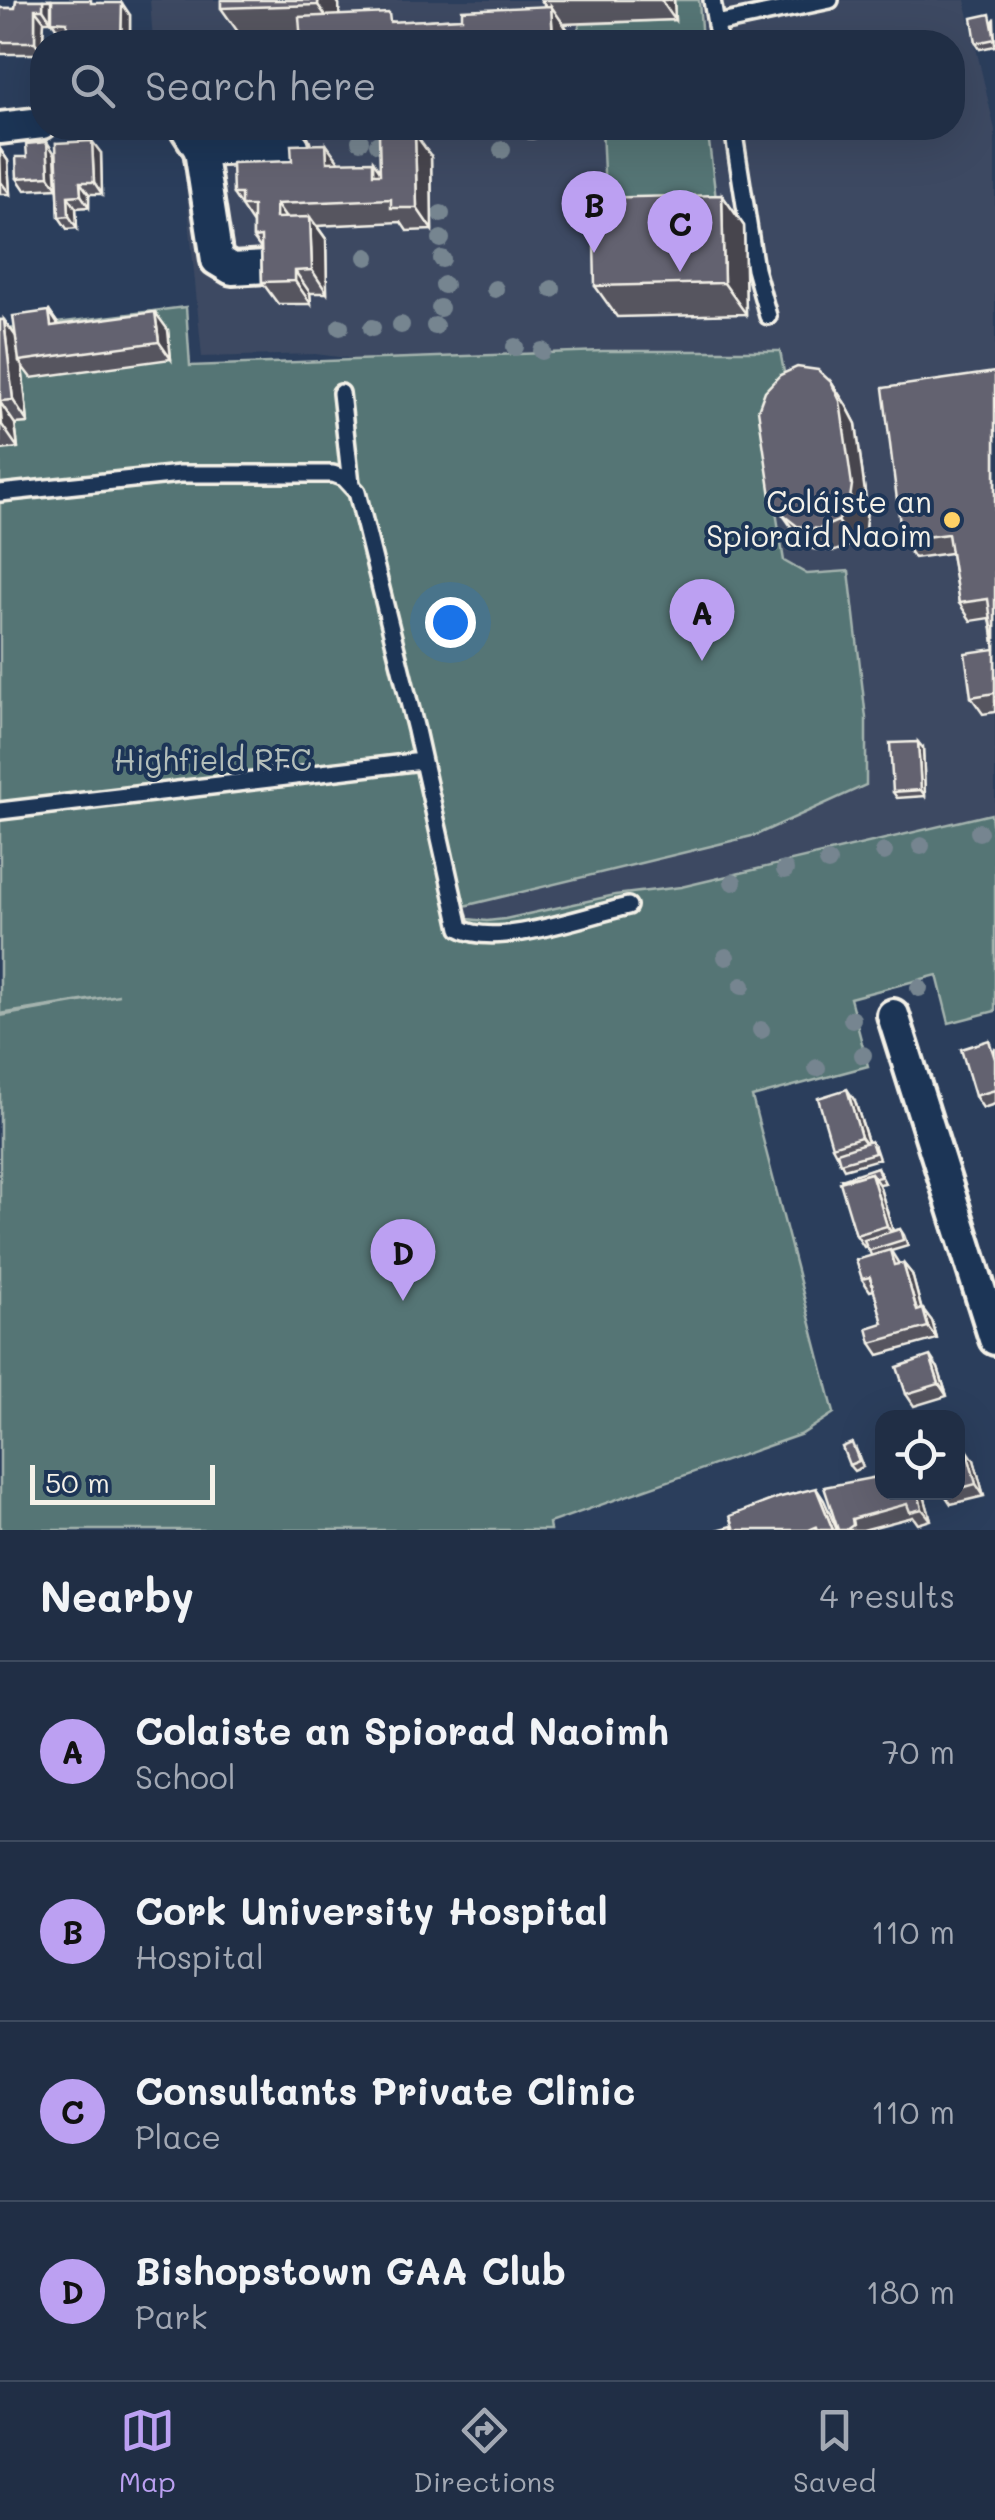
<!DOCTYPE html>
<html lang="en">
<head>
<meta charset="utf-8">
<style>
  body { margin:0; font-family:Mali,sans-serif; background:#28364c; color:#f1f3f6 }
  .controls { position:absolute; right:30px; bottom:30px; display:grid; overflow:hidden; border-radius:20px; box-shadow:0 10px 40px #0002 }
  .controls button { width:90px; height:90px; display:grid; place-items:center; padding:0; border:0; border-bottom:2px solid #3d4a5e; background:#202e45; color:#f1f3f6; font:50px sans-serif }
  .scale { position:absolute; left:30px; bottom:25px; width:185px; box-sizing:border-box; padding-left:10px; border:5px solid #f4f1e8; border-top:0; font-size:28px; line-height:35px; white-space:nowrap; color:#f4f1e8; -webkit-text-stroke:8px #1d3557; paint-order:stroke }
  .you { position:absolute; left:450px; top:622px; width:35px; height:35px; margin:-25px; border:8px solid #fff; border-radius:50%; background:#1a73e8; box-shadow:0 0 0 15px #1a73e833 }
  .badge { display:grid; place-items:center; width:65px; height:65px; border-radius:50%; background:#bca0f2; color:#111; font-size:32px; font-weight:700 }
  .pin { position:absolute; translate:-50% -82px; filter:drop-shadow(0 2px 5px #0008) }
  .pin::after { content:''; position:absolute; top:52px; width:35px; height:30px; background:inherit; clip-path:polygon(0 0,100% 0,50% 100%) }
  .list { margin:0; padding:0; list-style:none }
  h2 { display:flex; justify-content:space-between; align-items:center; height:130px; margin:0; padding:0 40px; font-size:42px }
  h2 small { font-size:32px; font-weight:400; color:#a2a8b3 }
  .list li { display:grid; grid-template-columns:65px 1fr auto; gap:30px; align-items:center; box-sizing:border-box; height:180px; padding:0 40px; border-top:2px solid #3d4a5e }
  .list b { display:block; font-size:38px; white-space:nowrap }
  .list p { margin:0; font-size:32px; white-space:nowrap; color:#a2a8b3 }
  .list em { font-size:32px; font-style:normal; color:#a2a8b3 }
  .icon { flex:none; width:55px; height:55px; fill:none; stroke:currentColor; stroke-width:2; stroke-linecap:round; stroke-linejoin:round }
  .map { position:relative; flex:none; width:995px; height:1530px; overflow:hidden }
  .search { position:absolute; background:#202e45; box-shadow:0 10px 40px #0002; left:30px; right:30px; top:30px; height:110px; display:flex; align-items:center; gap:25px; box-sizing:border-box; padding:0 35px; border-radius:40px; color:#a2a8b3; font-size:38px }
  .sheet { height:850px; background:#202e45 }
  nav { display:flex; justify-content:space-around; align-items:center; box-sizing:border-box; height:140px; border-top:2px solid #3d4a5e; background:#202e45; font-size:28px; color:#a2a8b3 }
  nav a { display:grid; justify-items:center; gap:5px }
  nav .on { color:#bca0f2 }
  .map>svg:first-child { display:block }
  .built { fill:#3c4962 }
  .green { fill:#547574; stroke:#a4b3ae; stroke-width:2.5 }
  .lines { fill:none; stroke-linecap:round; stroke-linejoin:round }
  .lane-casing { stroke:#f4f1e8; stroke-width:22 }
  .street-casing { stroke:#f4f1e8; stroke-width:38 }
  .lane { stroke:#1d3557; stroke-width:15 }
  .street { stroke:#1d3557; stroke-width:30 }
  .tree { fill:#768590 }
  .wall { fill:#56545f; stroke:#f4f1e8; stroke-width:2.5 }
  .shaded-wall { fill:#46454e; stroke:#f4f1e8; stroke-width:2.5 }
  .building { fill:#64626f; stroke:#f4f1e8; stroke-width:2.5 }
  .poi-dot { fill:#ffd166; stroke:#1d3557; stroke-width:4 }
  .labels { text-anchor:middle; stroke-width:8; stroke-linejoin:round; paint-order:stroke }
  .poi-label { font-size:30px; fill:#f4f1e8; stroke:#1d3557; text-anchor:end }
  .park-label { font-size:30px; fill:#b4bfba; stroke:#1d3557 }
</style>
</head>
<body>
<div class="map">
<svg width="995" height="1530" viewBox="0 0 995 1530">
  <rect width="100%" height="100%" fill="#2b3e5c"/>
  <filter id="ink" filterUnits="userSpaceOnUse"><feTurbulence type="fractalNoise" baseFrequency=".01" numOctaves="2"/><feDisplacementMap in="SourceGraphic" scale="20" xChannelSelector="R" yChannelSelector="G"/><feConvolveMatrix kernelMatrix="1 2 1 2 8 2 1 2 1" color-interpolation-filters="sRGB"/></filter>
  <g filter="url(#ink)">
    <polygon class="built" points="150,0 965,0 995,130 995,813 681,887 615,895 505,919 487,921 467,919 374,508 347,358 315,354 202,357 183,155 205,132 205,128 952,128 952,42 153,42"/>
    <g class="green">
      <polygon points="674,0 699,0 702,42 573,42 580,24 674,20"/>
      <polygon points="602,128 713,128 709,142 716,199 606,217"/>
      <polygon points="186,307 190,366 603,351 780,351 787,388 761,419 784,561 807,574 849,571 866,718 866,785 756,835 464,906 468,919 487,921 505,919 615,895 681,887 991,814 995,850 995,1011 949,1023 937,975 850,998 868,1066 752,1097 834,1413 802,1434 549,1523 550,1530 0,1530 0,1016 119,995 0,1014 0,330"/>
    </g>
    <g class="lines">
      <g class="lane-casing">
        <g id="lane">
          <polyline points="712,0 719,42"/>
          <polyline points="716,24 830,0"/>
          <polyline points="733,128 755,269 768,316"/>
          <polyline points="531,129 535,128"/>
          <polyline points="341,393 351,484"/>
          <path d="M 0,493 L 180,474 L 333,474 L 344,478 L 357,492 L 416,730 L 460,928 C 495,949 588,915 628,906"/>
          <polyline points="0,811 422,761"/>
        </g>
      </g>
      <g class="street-casing">
        <g id="street">
          <polyline points="0,128 42,123"/>
          <polyline points="186,128 200,150 293,146"/>
          <polyline points="200,150 217,260 232,269 267,267"/>
          <polyline points="893,1015 995,1339"/>
        </g>
      </g>
      <use href="#lane" class="lane"/>
      <use href="#street" class="street"/>
    </g>
    <g class="tree">
      <circle cx="360" cy="141" r="9"/>
      <circle cx="378" cy="144" r="9"/>
      <circle cx="502" cy="150" r="9"/>
      <circle cx="441" cy="214" r="9"/>
      <circle cx="441" cy="239" r="9"/>
      <circle cx="367" cy="257" r="9"/>
      <circle cx="442" cy="259" r="9"/>
      <circle cx="444" cy="285" r="9"/>
      <circle cx="495" cy="289" r="9"/>
      <circle cx="552" cy="289" r="9"/>
      <circle cx="440" cy="308" r="9"/>
      <circle cx="401" cy="325" r="9"/>
      <circle cx="435" cy="326" r="9"/>
      <circle cx="340" cy="327" r="9"/>
      <circle cx="372" cy="328" r="9"/>
      <circle cx="515" cy="347" r="9"/>
      <circle cx="542" cy="351" r="9"/>
      <circle cx="979" cy="832" r="9"/>
      <circle cx="921" cy="846" r="9"/>
      <circle cx="884" cy="852" r="9"/>
      <circle cx="828" cy="862" r="9"/>
      <circle cx="785" cy="870" r="9"/>
      <circle cx="733" cy="882" r="9"/>
      <circle cx="726" cy="957" r="9"/>
      <circle cx="742" cy="986" r="9"/>
      <circle cx="919" cy="988" r="9"/>
      <circle cx="852" cy="1019" r="9"/>
      <circle cx="761" cy="1030" r="9"/>
      <circle cx="863" cy="1055" r="9"/>
      <circle cx="817" cy="1068" r="9"/>
    </g>
    <g class="wall">
      <polygon points="16,0 51,0 51,21 44,21 42,54 0,54 0,8 15,8"/>
      <polygon points="221,0 336,0 339,4 339,15 396,22 462,18 546,7 541,0 674,0 675,20 564,24 573,38 573,42 301,42 300,38 243,39 221,8"/>
      <polygon points="100,3 130,15 130,42 68,42 66,40 66,33 60,33 52,21"/>
      <polygon points="994,20 995,46 980,49 976,43"/>
      <polygon points="56,143 101,153 102,194 89,194 89,207 76,208 77,228 67,229 59,217"/>
      <polygon points="326,144 339,162 380,172 431,156 432,230 407,231 401,222 317,226 326,239 327,293 310,293 311,304 278,304 262,282 261,249 253,238 253,224 233,194"/>
      <polygon points="0,149 8,161 10,194 0,194"/>
      <polygon points="55,154 57,188 25,190 17,178"/>
      <polygon points="722,195 744,226 746,314 617,317 595,286"/>
      <polygon points="49,311 59,325 168,330 171,359 31,378 22,366 28,423 15,424 18,448 0,450 0,320 4,320 16,336"/>
      <polygon points="995,372 995,712 983,714 971,697 995,649 990,618 971,621 959,603 951,553 914,558 902,540"/>
      <polygon points="831,382 846,405 856,424 867,508 865,529 854,544 835,551 813,549 799,538 783,515"/>
      <polygon points="923,748 925,796 897,798 893,792"/>
      <polygon points="995,1048 995,1104 983,1108 975,1096"/>
      <polygon points="855,1101 868,1142 875,1147 879,1159 844,1169 832,1146"/>
      <polygon points="877,1167 885,1183 879,1184 893,1231 900,1229 904,1235 908,1246 891,1251 899,1264 903,1263 912,1274 922,1310 932,1321 937,1339 879,1355 871,1343 883,1323 874,1290 870,1291 862,1279 871,1255 867,1246 864,1247 856,1235 842,1181"/>
      <polygon points="938,1368 947,1396 914,1406 906,1394"/>
      <polygon points="856,1449 863,1467 854,1471 849,1465"/>
      <polygon points="958,1450 974,1460 984,1496 951,1504 943,1492 958,1492"/>
      <polygon points="882,1492 923,1492 931,1520 918,1524 913,1517 863,1530 838,1530"/>
    </g>
    <g class="shaded-wall">
      <polygon points="43,0 51,0 51,21 43,9"/>
      <polygon points="318,0 336,0 339,4 340,36 318,5"/>
      <polygon points="661,0 674,0 675,20"/>
      <polygon points="122,3 130,15 130,42 123,42 121,40"/>
      <polygon points="551,6 573,38 573,42 556,42 553,39"/>
      <polygon points="35,9 44,21 42,53 35,42"/>
      <polygon points="415,134 431,156 432,230 417,208"/>
      <polygon points="92,141 101,153 102,194 94,182"/>
      <polygon points="47,142 55,154 57,188 49,176"/>
      <polygon points="326,144 342,166 327,162"/>
      <polygon points="0,149 8,161 10,194 1,182"/>
      <polygon points="373,161 389,184 373,174"/>
      <polygon points="80,182 89,194 89,207 81,195"/>
      <polygon points="722,195 744,226 746,314 724,283"/>
      <polygon points="68,196 76,208 77,228 69,216"/>
      <polygon points="276,204 292,227 276,218"/>
      <polygon points="310,217 326,239 327,293 312,270"/>
      <polygon points="295,271 310,293 311,304 295,281"/>
      <polygon points="49,311 61,329 51,326"/>
      <polygon points="155,312 168,330 171,359 159,342"/>
      <polygon points="4,320 20,342 19,361 22,366 28,423 13,400"/>
      <polygon points="831,382 846,405 856,424 867,508 865,529 854,544 838,521"/>
      <polygon points="0,402 15,424 18,448 2,425"/>
      <polygon points="918,742 923,748 925,796 921,790"/>
      <polygon points="847,1089 855,1101 870,1149 861,1137"/>
      <polygon points="871,1173 879,1185 895,1238 887,1226"/>
      <polygon points="903,1263 912,1274 925,1323 917,1311"/>
      <polygon points="923,1309 932,1321 937,1339 928,1327"/>
      <polygon points="930,1356 938,1368 947,1396 939,1384"/>
      <polygon points="966,1448 974,1460 984,1496 976,1484"/>
      <polygon points="816,1488 824,1500 837,1530 833,1530"/>
      <polygon points="918,1492 923,1492 931,1520 922,1509"/>
    </g>
    <g class="building">
      <polygon points="16,0 43,0 43,9 35,9 35,42 0,42 0,8 15,8"/>
      <polygon points="52,0 91,0 91,3 122,3 121,40 66,40 67,22 52,21"/>
      <polygon points="221,0 318,0 318,5 221,8"/>
      <polygon points="551,6 553,39 479,42 301,42 299,17 389,13 390,22 462,18 462,10"/>
      <polygon points="990,14 995,39 976,43 972,18"/>
      <polygon points="379,134 415,134 417,208 391,208 391,199 276,204 276,218 310,217 312,270 295,271 295,281 262,282 261,237 253,238 253,206 241,206 241,194 233,194 232,163 292,161 291,145 326,144 327,162 373,161 373,174 380,174"/>
      <polygon points="92,141 94,182 80,182 81,195 68,196 69,216 59,217 56,143"/>
      <polygon points="47,142 49,176 17,178 16,157 27,157 26,144"/>
      <polygon points="722,195 724,283 595,286 593,198"/>
      <polygon points="49,311 51,326 155,312 159,342 19,361 13,316"/>
      <polygon points="0,320 4,320 13,400 0,401"/>
      <polygon points="797,367 818,370 831,382 840,401 852,485 849,506 838,521 819,529 797,526 783,515 771,496 758,410 765,391 780,375"/>
      <polygon points="995,372 995,693 971,697 965,653 995,649 988,599 959,603 948,534 902,540 883,388"/>
      <polygon points="918,742 921,790 893,792 890,743"/>
      <polygon points="989,1040 995,1059 995,1090 975,1096 961,1049"/>
      <polygon points="847,1089 861,1137 832,1146 818,1098"/>
      <polygon points="871,1141 875,1153 840,1163 837,1152"/>
      <polygon points="877,1167 880,1177 875,1178 871,1173 842,1181 841,1179"/>
      <polygon points="871,1173 887,1226 856,1235 840,1182"/>
      <polygon points="900,1229 903,1240 868,1251 864,1240"/>
      <polygon points="890,1250 894,1265 903,1263 917,1311 923,1309 928,1327 871,1343 867,1328 883,1323 870,1277 862,1279 856,1260"/>
      <polygon points="930,1356 939,1384 906,1394 897,1367"/>
      <polygon points="852,1443 859,1461 849,1465 842,1447"/>
      <polygon points="966,1448 976,1484 958,1489 958,1450"/>
      <polygon points="882,1476 882,1492 918,1492 922,1509 910,1512 907,1504 852,1519 853,1525 846,1530 838,1530 824,1487"/>
      <polygon points="816,1488 833,1530 817,1530 816,1527 809,1530 735,1530 730,1516 777,1498"/>
      <polygon points="732,1526 733,1530 717,1530"/>
    </g>
  </g>
  <circle class="poi-dot" cx="952" cy="520" r="10"/>
  <g class="labels">
    <g class="poi-label">
      <text x="932" y="513">Coláiste an<tspan x="932" dy="34">Spioraid Naoim</tspan></text>
    </g>
    <g class="park-label">
      <text x="213" y="771">Highfield RFC</text>
    </g>
  </g>
</svg>
<div class="controls">
<button><svg class="icon" aria-label="locate" viewBox="0 0 24 24"><circle cx="12" cy="12" r="6"/><path d="M12 2v4M12 18v4M2 12h4M18 12h4"/></svg></button>
</div>
<div class="scale">50 m</div>
<div class="you"></div>
<div class="pin badge" style="left:702px;top:661px">A</div>
<div class="pin badge" style="left:594px;top:253px">B</div>
<div class="pin badge" style="left:680px;top:272px">C</div>
<div class="pin badge" style="left:403px;top:1301px">D</div>
<div class="search"><svg class="icon" aria-label="search" viewBox="0 0 24 24"><circle cx="10" cy="10" r="6"/><path d="M15 15l6 6"/></svg>Search here</div>
</div>
<section class="sheet">
<h2>Nearby<small>4 results</small></h2>
<ul class="list">
<li><span class="badge">A</span><div><b>Colaiste an Spiorad Naoimh</b><p>School</p></div><em>70 m</em></li>
<li><span class="badge">B</span><div><b>Cork University Hospital</b><p>Hospital</p></div><em>110 m</em></li>
<li><span class="badge">C</span><div><b>Consultants Private Clinic</b><p>Place</p></div><em>110 m</em></li>
<li><span class="badge">D</span><div><b>Bishopstown GAA Club</b><p>Park</p></div><em>180 m</em></li>
</ul>
</section>
<nav>
<a class="on"><svg class="icon" aria-label="map" viewBox="0 0 24 24"><path d="M3 6l6-2 6 2 6-2v14l-6 2-6-2-6 2zM9 4v14M15 6v14"/></svg>Map</a>
<a><svg class="icon" aria-label="directions" viewBox="0 0 24 24"><path d="M12 3l9 9-9 9-9-9zM9 14v-3h6M13 9l2 2-2 2"/></svg>Directions</a>
<a><svg class="icon" aria-label="saved" viewBox="0 0 24 24"><path d="M7 4h10v16l-5-4-5 4z"/></svg>Saved</a>
</nav>
</body>
</html>
